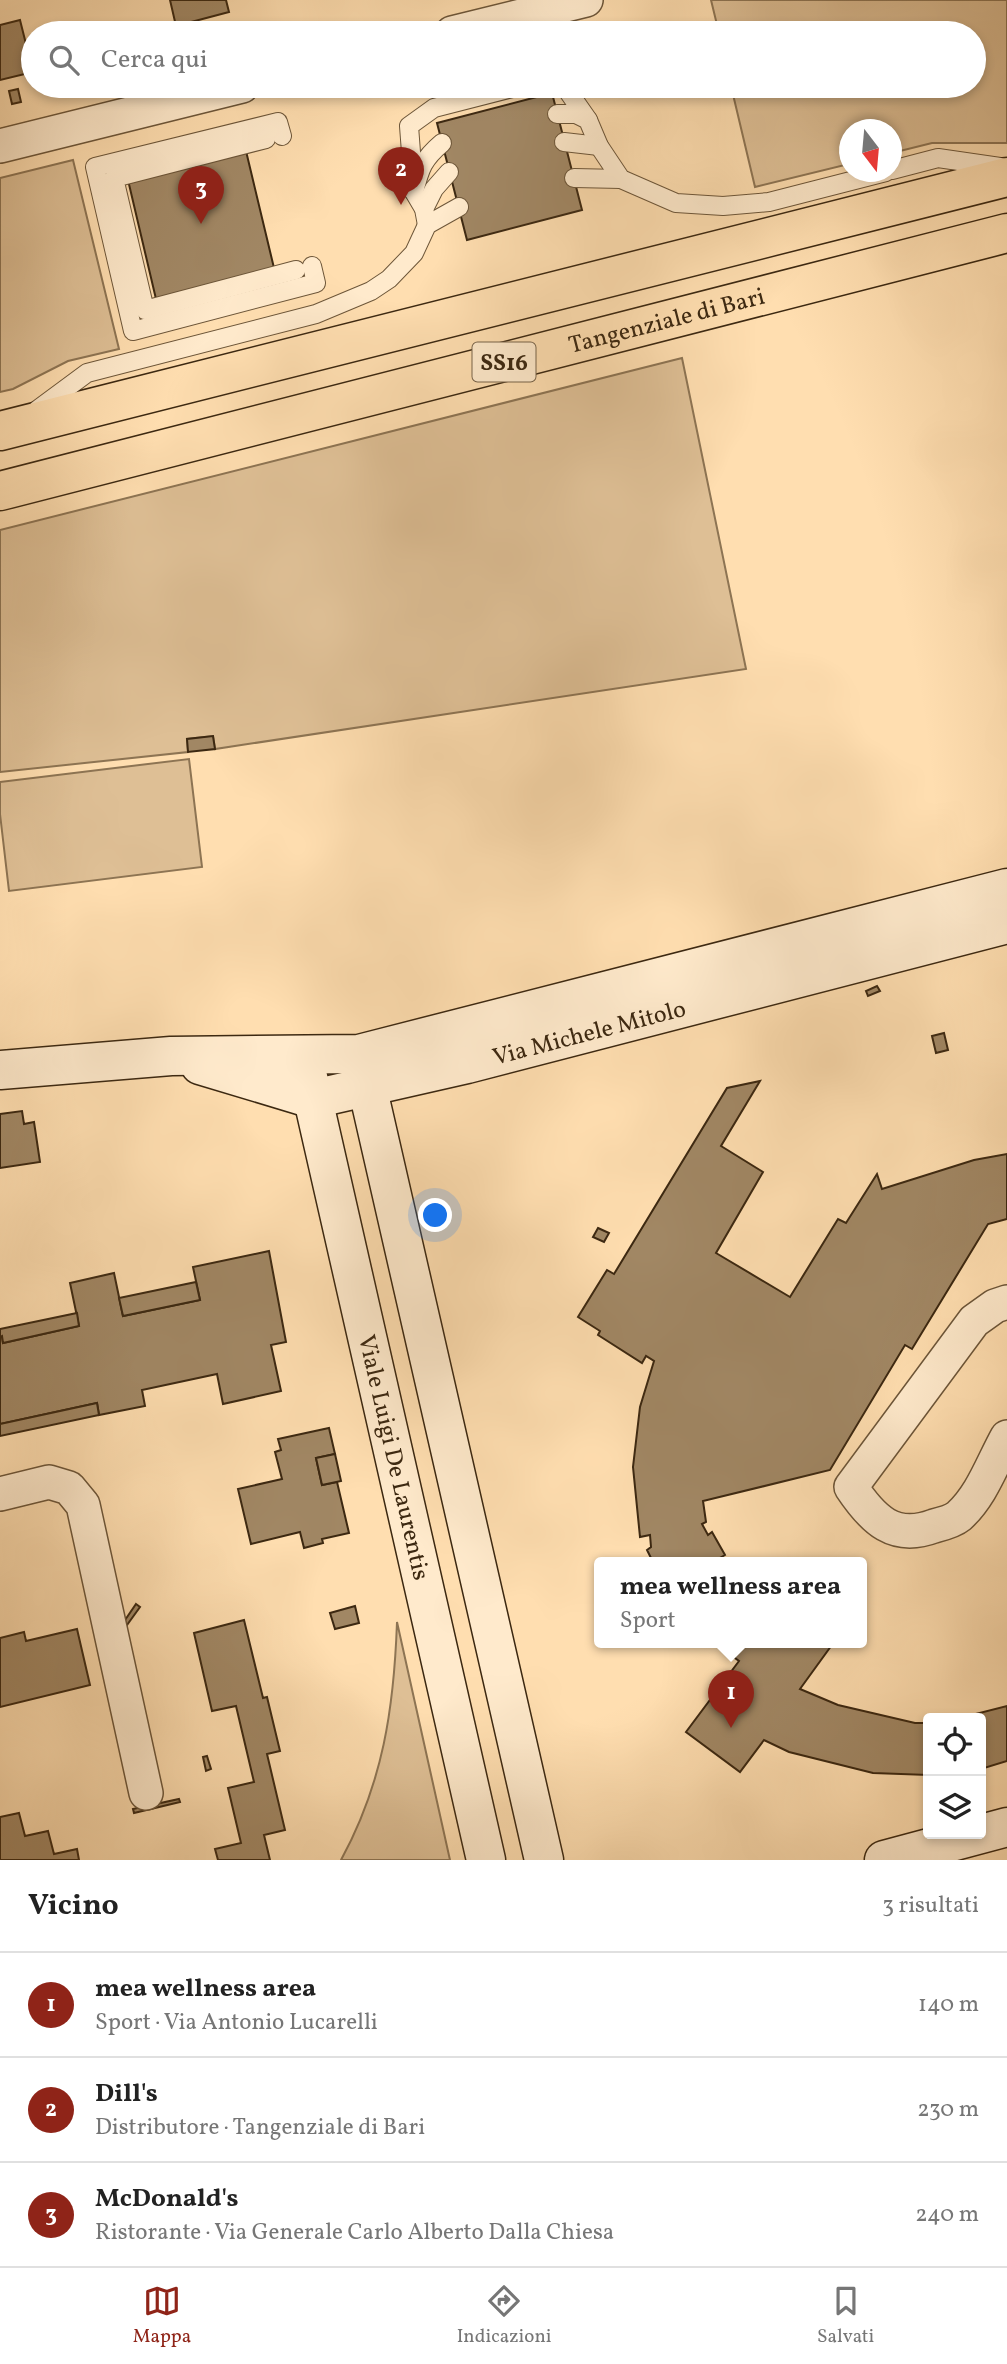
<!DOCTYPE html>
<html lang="it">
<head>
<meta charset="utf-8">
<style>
  body { margin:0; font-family:Vollkorn,serif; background:#f6f6f6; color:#222 }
  .controls { position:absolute; right:21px; bottom:21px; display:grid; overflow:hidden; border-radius:7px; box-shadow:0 4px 10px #0003 }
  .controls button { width:63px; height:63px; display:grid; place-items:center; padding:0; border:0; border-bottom:2px solid #e0e0e0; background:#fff; color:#222; font:35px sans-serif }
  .compass { position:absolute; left:839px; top:119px; width:63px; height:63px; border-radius:50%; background:#fff; box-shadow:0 4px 10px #0003; rotate:164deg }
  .you { position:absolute; left:436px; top:1216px; width:24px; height:24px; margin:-18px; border:5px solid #fff; border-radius:50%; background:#1a73e8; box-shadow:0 0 0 10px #1a73e833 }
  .badge { display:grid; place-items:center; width:46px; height:46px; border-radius:50%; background:#8f2418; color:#fff; font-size:23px; font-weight:700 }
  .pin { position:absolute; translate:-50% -58px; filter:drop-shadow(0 2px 4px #0008) }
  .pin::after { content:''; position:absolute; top:37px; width:24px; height:21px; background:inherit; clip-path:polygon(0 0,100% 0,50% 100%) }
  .popup { position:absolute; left:594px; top:1557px; width:273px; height:91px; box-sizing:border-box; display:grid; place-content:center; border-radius:7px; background:#fff; filter:drop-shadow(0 2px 5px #0005); font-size:23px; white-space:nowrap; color:#767676 }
  .popup b { font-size:26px; color:#222 }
  .popup::after { content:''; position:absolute; left:50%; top:100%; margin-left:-14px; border:14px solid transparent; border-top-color:#fff }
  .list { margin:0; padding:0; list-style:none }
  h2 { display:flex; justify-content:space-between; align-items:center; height:91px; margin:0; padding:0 28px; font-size:30px }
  h2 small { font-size:23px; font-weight:400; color:#767676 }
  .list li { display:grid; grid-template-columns:46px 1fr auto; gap:21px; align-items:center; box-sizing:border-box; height:105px; padding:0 28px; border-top:2px solid #e0e0e0 }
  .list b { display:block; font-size:26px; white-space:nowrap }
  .list p { margin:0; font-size:23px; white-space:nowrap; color:#767676 }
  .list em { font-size:23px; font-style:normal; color:#767676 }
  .icon { flex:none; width:38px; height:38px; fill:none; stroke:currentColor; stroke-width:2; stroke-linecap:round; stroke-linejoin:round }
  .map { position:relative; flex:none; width:1007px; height:1860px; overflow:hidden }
  .search { position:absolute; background:#fff; box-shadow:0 4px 10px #0003; left:21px; right:21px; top:21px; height:77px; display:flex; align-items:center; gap:18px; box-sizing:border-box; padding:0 24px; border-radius:38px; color:#767676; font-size:26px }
  .sheet { height:406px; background:#fff }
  nav { display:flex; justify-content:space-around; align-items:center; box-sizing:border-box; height:98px; border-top:2px solid #e0e0e0; background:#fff; font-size:19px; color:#767676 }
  nav a { display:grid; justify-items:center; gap:4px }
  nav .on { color:#8f2418 }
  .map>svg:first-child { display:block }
  .green { fill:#debf95; stroke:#8d7453; stroke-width:2 }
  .building { fill:#a18764; stroke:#3c2811; stroke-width:2 }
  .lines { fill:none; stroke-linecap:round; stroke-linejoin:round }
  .lane-casing { stroke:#6d5639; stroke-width:20 }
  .street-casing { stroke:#6d5639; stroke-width:36 }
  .secondary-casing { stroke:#3c2811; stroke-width:41 }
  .highway-casing { stroke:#3c2811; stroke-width:41 }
  .lane { stroke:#ffeacc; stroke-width:18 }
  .street { stroke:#ffeacc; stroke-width:33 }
  .secondary { stroke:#ffeacc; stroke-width:38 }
  .highway { stroke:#ffdeb0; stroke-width:38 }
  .labels { text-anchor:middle; stroke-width:5; stroke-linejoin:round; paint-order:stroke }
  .shield { fill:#ffeacc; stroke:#766249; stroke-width:2 }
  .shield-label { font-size:23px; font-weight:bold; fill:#3c2811 }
  .street-label { font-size:24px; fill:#3c2811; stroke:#ffeacc }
</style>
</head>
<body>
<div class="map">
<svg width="1007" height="1860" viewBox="0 0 1007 1860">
  <rect width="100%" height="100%" fill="#ffdeb0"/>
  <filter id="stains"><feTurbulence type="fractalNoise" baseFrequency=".00286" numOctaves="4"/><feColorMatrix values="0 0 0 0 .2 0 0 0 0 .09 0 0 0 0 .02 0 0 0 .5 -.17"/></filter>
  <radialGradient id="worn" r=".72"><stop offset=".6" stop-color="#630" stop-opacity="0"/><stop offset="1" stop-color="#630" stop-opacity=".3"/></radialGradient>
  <g class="green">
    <polygon points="711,0 1007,0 1007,143 932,143 892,153 892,130 850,130 849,164 755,187 731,86 974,86 974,33 719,33"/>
    <polygon points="73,160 119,349 68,361 13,389 0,392 0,178"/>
    <polygon points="682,358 746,669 215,749 213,736 187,739 188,752 0,772 0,530"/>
    <polygon points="189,759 202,867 9,891 0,814 0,782"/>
    <path d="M 397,1622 L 450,1860 L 341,1860 C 383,1783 394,1708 397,1622 Z"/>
  </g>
  <g class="building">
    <polygon points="170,0 226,0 229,12 176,26"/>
    <polygon points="20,20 33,72 0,80 0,25"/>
    <polygon points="18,89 21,102 12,104 9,91"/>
    <polygon points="552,93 582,210 467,240 437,123"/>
    <polygon points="246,151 274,268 156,299 128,180"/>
    <polygon points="213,736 215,749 188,752 187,739"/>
    <polygon points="877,986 880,991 868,996 866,991"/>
    <polygon points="944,1033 948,1050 936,1053 932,1036"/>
    <polygon points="760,1081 721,1146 763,1172 716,1253 790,1297 838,1219 846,1223 877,1174 882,1189 974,1160 1007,1154 1007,1219 988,1224 912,1349 905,1345 830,1470 703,1501 706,1522 702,1524 708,1535 712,1532 725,1555 720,1558 722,1562 653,1562 647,1550 651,1547 650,1535 640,1537 633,1467 640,1407 654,1361 646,1356 642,1363 598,1335 600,1331 578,1317 607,1270 614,1274 727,1088"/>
    <polygon points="22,1111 24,1124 34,1122 40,1162 0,1168 0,1114"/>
    <polygon points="598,1228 609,1233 604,1242 593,1237"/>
    <polygon points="269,1251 286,1342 271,1345 281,1391 223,1404 217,1374 142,1390 145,1406 99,1415 97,1403 0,1424 0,1337 2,1336 3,1343 79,1326 70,1283 114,1273 123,1316 200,1300 193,1267"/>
    <polygon points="196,1282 200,1300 123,1316 119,1298"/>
    <polygon points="77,1313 79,1326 3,1343 2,1336 0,1337 0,1329"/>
    <polygon points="97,1403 99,1415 0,1436 0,1424"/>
    <polygon points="329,1428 335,1454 316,1458 322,1485 337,1482 349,1533 322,1539 323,1543 304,1548 300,1532 251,1544 238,1489 282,1479 275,1452 281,1450 278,1439"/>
    <polygon points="335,1454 341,1481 322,1485 316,1458"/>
    <polygon points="136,1604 140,1607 127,1625 123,1623"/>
    <polygon points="355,1606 359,1623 335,1629 330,1613"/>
    <polygon points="244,1620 263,1698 267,1697 280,1751 267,1754 285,1830 264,1835 270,1860 218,1860 215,1849 241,1843 228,1788 254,1782 236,1706 212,1711 194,1633"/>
    <polygon points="77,1629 90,1685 0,1707 0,1638 24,1632 26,1641"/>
    <polygon points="727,1642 834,1642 800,1689 838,1705 915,1723 928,1723 928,1775 873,1773 789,1752 764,1740 740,1772 686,1732 739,1661 724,1650 729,1644"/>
    <polygon points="1007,1706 1007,1761 981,1769 981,1718 960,1718"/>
    <polygon points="207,1756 211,1769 206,1771 203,1757"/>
    <polygon points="179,1799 180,1802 134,1813 133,1809"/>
    <polygon points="19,1813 25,1836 48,1831 54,1854 77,1849 79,1860 0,1860 0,1817"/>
  </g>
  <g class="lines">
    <g class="lane-casing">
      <g id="lane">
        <polyline points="559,86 565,87 588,120"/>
        <polyline points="557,114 576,114 588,120 599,146 621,179 676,203 723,206 769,202 886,172"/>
        <polyline points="282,136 278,122 95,167 133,331 316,283 312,266"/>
        <polyline points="266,139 114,178 145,310 296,270"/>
        <polyline points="564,142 599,146"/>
        <polyline points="892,170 938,158 1000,167"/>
        <polyline points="574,178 621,179"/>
        <polyline points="414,192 409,126 434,108 520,86"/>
        <polyline points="424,209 434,189 449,172"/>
        <path d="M 427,225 L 424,209 L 414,192 C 420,168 423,159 442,143"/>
        <polyline points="37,410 87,373 316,314 371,291 389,279 414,253 427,225 459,207"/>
      </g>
    </g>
    <g class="street-casing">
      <g id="street">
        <polyline points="452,33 586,0"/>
        <polyline points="0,146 242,86"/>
        <path d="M 1007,1302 L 995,1306 L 974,1321 L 851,1487 C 873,1520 894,1541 934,1526 C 942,1524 953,1521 959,1516 C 982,1495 992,1464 1007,1437"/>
        <polyline points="0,1494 49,1482 69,1488 83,1505 146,1793"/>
      </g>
    </g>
    <g class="secondary-casing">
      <g id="secondary">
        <polyline points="362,1064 544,1860"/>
        <path id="s1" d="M 200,1065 L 313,1099 L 467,1064 L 1007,924"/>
        <polyline points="0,1070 171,1056 359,1054 1007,888"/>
        <path id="s2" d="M 308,1077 L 486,1860"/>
        <polyline points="884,1860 1007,1827"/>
      </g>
    </g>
    <g class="highway-casing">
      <g id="highway">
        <polyline points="0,431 1007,177"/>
        <path id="s3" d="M 0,491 L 1007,233"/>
      </g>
    </g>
    <use href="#lane" class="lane"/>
    <use href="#street" class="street"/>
    <use href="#secondary" class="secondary"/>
    <use href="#highway" class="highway"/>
  </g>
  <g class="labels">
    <rect class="shield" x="472.5" y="342.5" width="63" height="39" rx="5"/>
    <g class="shield-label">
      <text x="504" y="370">SS16</text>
    </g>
    <g class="street-label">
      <text dy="8" stroke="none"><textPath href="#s3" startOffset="688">Tangenziale di Bari</textPath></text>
      <text dy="8" stroke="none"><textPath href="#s1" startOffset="402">Via Michele Mitolo</textPath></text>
      <text dy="8" stroke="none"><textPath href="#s2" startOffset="390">Viale Luigi De Laurentis</textPath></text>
    </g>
  </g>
  <rect width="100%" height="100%" filter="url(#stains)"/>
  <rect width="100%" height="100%" fill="url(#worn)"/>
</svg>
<div class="controls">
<button><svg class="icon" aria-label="locate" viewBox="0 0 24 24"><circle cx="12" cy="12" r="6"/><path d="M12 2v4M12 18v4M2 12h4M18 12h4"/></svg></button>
<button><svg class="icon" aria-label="layers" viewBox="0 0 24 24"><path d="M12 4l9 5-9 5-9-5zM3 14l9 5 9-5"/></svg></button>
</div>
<svg class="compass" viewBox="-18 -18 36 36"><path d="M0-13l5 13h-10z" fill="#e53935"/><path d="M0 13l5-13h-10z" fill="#767676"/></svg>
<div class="you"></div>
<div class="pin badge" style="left:731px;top:1728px">1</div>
<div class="popup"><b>mea wellness area</b>Sport</div>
<div class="pin badge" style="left:401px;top:205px">2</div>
<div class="pin badge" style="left:201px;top:224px">3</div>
<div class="search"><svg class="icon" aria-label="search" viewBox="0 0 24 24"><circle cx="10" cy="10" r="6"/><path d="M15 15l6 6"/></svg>Cerca qui</div>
</div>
<section class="sheet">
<h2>Vicino<small>3 risultati</small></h2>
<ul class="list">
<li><span class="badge">1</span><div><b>mea wellness area</b><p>Sport · Via Antonio Lucarelli</p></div><em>140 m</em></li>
<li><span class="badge">2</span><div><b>Dill's</b><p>Distributore · Tangenziale di Bari</p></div><em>230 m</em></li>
<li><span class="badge">3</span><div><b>McDonald's</b><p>Ristorante · Via Generale Carlo Alberto Dalla Chiesa</p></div><em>240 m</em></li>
</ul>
</section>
<nav>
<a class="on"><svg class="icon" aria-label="map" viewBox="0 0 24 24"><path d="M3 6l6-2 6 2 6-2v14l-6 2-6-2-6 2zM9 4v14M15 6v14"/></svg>Mappa</a>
<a><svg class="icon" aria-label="directions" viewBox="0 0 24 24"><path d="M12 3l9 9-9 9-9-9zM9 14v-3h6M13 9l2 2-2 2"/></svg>Indicazioni</a>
<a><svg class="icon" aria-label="saved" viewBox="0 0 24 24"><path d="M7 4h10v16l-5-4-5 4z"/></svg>Salvati</a>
</nav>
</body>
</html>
